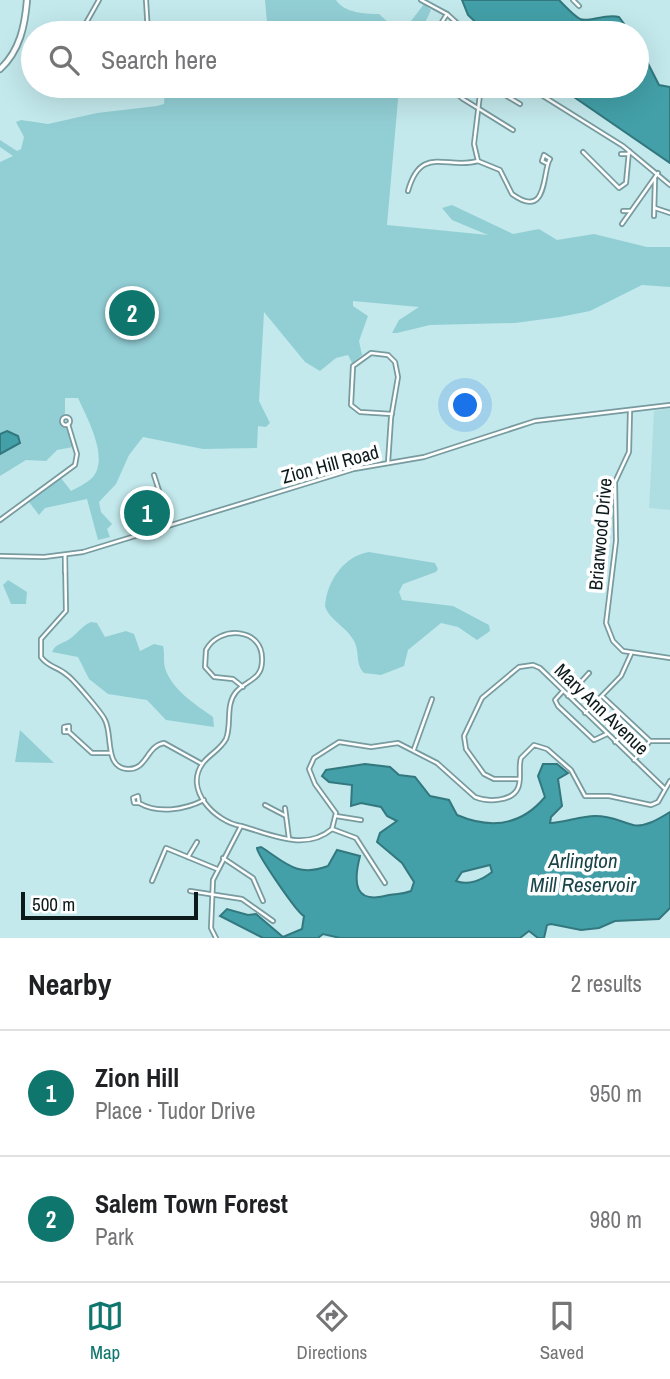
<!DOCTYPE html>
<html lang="en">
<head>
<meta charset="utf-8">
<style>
  body { margin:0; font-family:"Archivo Narrow",sans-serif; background:#f6f6f6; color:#202124 }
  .scale { position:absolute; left:21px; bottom:18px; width:177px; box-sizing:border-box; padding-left:7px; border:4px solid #0c1a1c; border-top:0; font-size:19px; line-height:24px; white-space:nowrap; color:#0c1a1c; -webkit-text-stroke:5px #fff; paint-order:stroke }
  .you { position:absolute; left:466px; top:406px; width:24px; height:24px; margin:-18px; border:5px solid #fff; border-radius:50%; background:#1a73e8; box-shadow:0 0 0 10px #1a73e833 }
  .badge { display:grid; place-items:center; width:46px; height:46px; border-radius:50%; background:#0f766e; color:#fff; font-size:23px; font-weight:700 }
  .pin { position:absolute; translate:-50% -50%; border:4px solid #fff; box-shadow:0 2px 7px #0006 }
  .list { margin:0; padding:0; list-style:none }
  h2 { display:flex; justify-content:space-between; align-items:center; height:91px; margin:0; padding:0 28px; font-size:30px }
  h2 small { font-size:23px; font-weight:400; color:#757577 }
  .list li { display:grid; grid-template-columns:46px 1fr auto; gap:21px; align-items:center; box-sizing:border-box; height:126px; padding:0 28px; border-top:2px solid #e0e0e0 }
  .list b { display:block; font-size:26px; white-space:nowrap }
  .list p { margin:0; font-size:23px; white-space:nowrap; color:#757577 }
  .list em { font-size:23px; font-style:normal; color:#757577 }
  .icon { flex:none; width:38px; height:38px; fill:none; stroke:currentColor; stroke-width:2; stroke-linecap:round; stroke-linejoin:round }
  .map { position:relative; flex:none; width:670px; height:938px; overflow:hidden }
  .search { position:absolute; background:#fff; box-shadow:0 7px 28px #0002; left:21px; right:21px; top:21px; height:77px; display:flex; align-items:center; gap:18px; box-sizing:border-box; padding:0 24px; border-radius:38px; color:#757577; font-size:26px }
  .sheet { height:343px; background:#fff }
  nav { display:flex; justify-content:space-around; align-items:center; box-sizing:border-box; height:98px; border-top:2px solid #e0e0e0; background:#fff; font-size:19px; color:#757577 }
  nav a { display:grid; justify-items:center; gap:4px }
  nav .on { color:#0f766e }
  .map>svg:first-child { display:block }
  .built { fill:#afdee2 }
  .green { fill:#92cfd5 }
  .water { fill:#43a0a8; stroke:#32787e; stroke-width:2; fill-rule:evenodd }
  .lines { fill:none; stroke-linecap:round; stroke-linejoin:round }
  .street-casing { stroke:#789b9f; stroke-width:6 }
  .secondary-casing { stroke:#789b9f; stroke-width:8 }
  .street { stroke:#fff; stroke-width:2.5 }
  .secondary { stroke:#fff; stroke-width:4.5 }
  .labels { text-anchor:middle; stroke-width:7; stroke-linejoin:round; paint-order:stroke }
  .street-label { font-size:19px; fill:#0c1a1c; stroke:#fff }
  .water-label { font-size:21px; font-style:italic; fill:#194448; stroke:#fff }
</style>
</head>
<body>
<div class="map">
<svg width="670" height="938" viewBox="0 0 670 938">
  <rect width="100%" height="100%" fill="#c3e9ec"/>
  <polygon class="built" points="670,408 670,510 649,508 654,411"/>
  <g class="green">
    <path d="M 265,0 L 336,0 C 344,13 366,14 379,14 L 390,24 L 400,28 L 408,25 L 424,4 L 431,10 L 425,23 L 428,26 L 423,33 L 268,33 Z"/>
    <path d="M 165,86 L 404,86 L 399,88 L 387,225 L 488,235 L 452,220 L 442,208 L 452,205 L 513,234 L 539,229 L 557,240 L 594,234 L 647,247 L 670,247 L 670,287 L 642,285 L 590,311 L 560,317 L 515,323 L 430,325 L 397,333 L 392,333 L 399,320 L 419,307 L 353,301 L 353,306 L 368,316 L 359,341 L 362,355 L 352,363 L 348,355 L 336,358 L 320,371 L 305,362 L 264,312 L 259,401 L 270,423 L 266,427 L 258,426 L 257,448 L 203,449 L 143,437 L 129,455 L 116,484 L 99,502 L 101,512 L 112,524 L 107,529 L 110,537 L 98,540 L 87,499 L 45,508 L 39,515 L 29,502 L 61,478 L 71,491 C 77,488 85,484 91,479 C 111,460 87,418 78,398 L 65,398 L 65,413 L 59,420 L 67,429 L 73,447 L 57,450 L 46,461 L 26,460 L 0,476 L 0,162 L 13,156 L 0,147 L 0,140 L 17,151 L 21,149 L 24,137 L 16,122 L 21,120 L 48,124 L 97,113 L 157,106 L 164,104 Z"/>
    <path d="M 369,552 L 435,563 L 438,569 L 436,572 L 403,584 L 399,592 L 402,600 L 453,606 L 489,625 L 490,631 L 477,640 L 458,627 L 441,623 L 408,650 L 404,666 L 381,675 L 364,673 C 355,664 360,652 354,641 C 347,627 329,620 325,606 C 327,581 344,556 369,552 Z"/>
    <polygon points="8,580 27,592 26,604 11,604 3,585"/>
    <path d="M 91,622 L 97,623 L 105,637 L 126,631 L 134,634 L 140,651 L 154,644 L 163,646 C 165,653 163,661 165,668 C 172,690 195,704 213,717 L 214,727 L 166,720 L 147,700 L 108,694 L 89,679 L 78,657 L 52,652 C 56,643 63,644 71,638 C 79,632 82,626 91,622 Z"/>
    <polygon points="20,730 54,763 15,762"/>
  </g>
  <g class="water">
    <path d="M 462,0 L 559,0 C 565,6 573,15 580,19 C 588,23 606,13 619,17 L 631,33 L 487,33 L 468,15 Z"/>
    <polygon points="637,42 659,85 670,87 670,163 558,86 637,86"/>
    <polygon points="7,431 18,436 20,443 0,454 0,434"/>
    <path d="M 365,764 L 390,767 L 399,775 L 415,777 L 430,796 L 449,800 L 457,815 C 490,829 520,827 545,797 L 538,776 L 543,764 L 557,764 L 568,773 L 558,779 L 562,806 L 551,817 L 550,823 C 564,823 580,816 595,816 C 612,816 618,821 633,825 C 645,828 660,818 670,812 L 670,908 L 659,919 L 615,921 L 599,928 L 581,930 L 551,924 L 547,925 L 544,938 L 538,938 L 529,931 L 520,938 L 340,938 L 323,934 L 318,938 L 263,938 L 220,916 L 227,909 L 248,915 L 256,914 L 283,937 L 302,929 L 304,916 C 297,913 257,854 257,848 L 261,847 C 285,862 296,878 328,866 L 337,850 L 360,856 C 353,883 354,905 389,895 C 397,893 402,895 411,891 L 414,882 L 402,863 L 377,842 L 380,833 L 397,821 L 387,816 L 381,807 L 361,803 L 351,806 L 352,785 L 329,782 L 322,776 L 326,770 ZM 490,865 L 492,872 C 482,880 468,886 456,881 L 462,872 Z"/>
  </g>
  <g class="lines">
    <g class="street-casing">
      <g id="street">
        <polyline points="146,0 148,33"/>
        <polyline points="421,0 447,14 468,33"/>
        <polyline points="573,0 579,6"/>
        <polyline points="85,33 86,23 99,0"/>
        <polyline points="435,33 447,14"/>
        <polyline points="448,86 463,99 513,130"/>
        <path d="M 481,86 L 474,144 L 478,161 L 500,170 L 512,194 C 549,221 542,170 550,159 L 544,155 L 542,161 L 546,163"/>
        <polyline points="490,86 520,104"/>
        <polyline points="527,86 623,146 670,185"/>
        <polyline points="583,152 619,188 626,183 629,151"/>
        <polyline points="621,154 628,154"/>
        <path d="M 408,191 C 421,144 447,170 478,161"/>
        <polyline points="655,208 670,213"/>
        <polyline points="623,211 630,211"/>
        <polyline points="654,216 655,179"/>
        <polyline points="622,224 658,173"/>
        <polyline points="630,411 629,452 615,482 616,541 606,623 613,641 623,651 670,658"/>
        <circle cx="66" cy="421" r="4"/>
        <polyline points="388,463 391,418 398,377 395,362 388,355 371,353 353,366 351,405 360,412 392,414"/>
        <polyline points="154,475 170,525"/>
        <polyline points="0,520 75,465 77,454 68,424"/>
        <path d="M 65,555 L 66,611 L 41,639 L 41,657 C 48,667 58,667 67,675 C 73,679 102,713 105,720 C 113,735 104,767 127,769 C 147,771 146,746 164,743 L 202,764"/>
        <polyline points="65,555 65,572"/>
        <polyline points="0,556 44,557 83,552 354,469 424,457 535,421 670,405"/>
        <polyline points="563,691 555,700 558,706 594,740 607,734"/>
        <polyline points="568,696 589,673"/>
        <polyline points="602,696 650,741"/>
        <polyline points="585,713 621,676 631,654"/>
        <polyline points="69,732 64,732 64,727 69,726 69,732 92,753 110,753"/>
        <polyline points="615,742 623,735"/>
        <polyline points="414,749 432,699"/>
        <polyline points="634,760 650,741 670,741"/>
        <polyline points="519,779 494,779 484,774 466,749 464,736 482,698 519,667 533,665 540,668 664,788"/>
        <path d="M 139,803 L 134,803 L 133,798 L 138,796 L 139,803 C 158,814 184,810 204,800"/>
        <polyline points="265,805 286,816"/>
        <polyline points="285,808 289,839"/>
        <polyline points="336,816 361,820"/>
        <path d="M 241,826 C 216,822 183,790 203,763 C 210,754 220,750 226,739 C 232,725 225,705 236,692 C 246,680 262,680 262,661 C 264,627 219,625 206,650 L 205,667 L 214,677 L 233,679 L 243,687"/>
        <polyline points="332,829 356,838 385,883"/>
        <polyline points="188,857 197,842"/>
        <polyline points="223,858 253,878 263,901"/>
        <polyline points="152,881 166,848 217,869"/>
        <polyline points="190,891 242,899 273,921"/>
        <path d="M 216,938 L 211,928 L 213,880 L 241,826 C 271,834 305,852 332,829 L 336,813 L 315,784 L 309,769 L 314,758 L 339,742 L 371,747 L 398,743 L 437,763 L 475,797 C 487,802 512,802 518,788 C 522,779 518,767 521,758 L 534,745 L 547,749 L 571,770 L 585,796 L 609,796 L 651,805 L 658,802 L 670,781"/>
      </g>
    </g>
    <g class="secondary-casing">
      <path id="secondary" d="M 0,69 C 20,51 25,25 27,0"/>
    </g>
    <use href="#street" class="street"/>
    <use href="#secondary" class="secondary"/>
  </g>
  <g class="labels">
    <g class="street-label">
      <text transform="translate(330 464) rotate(-15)" y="7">Zion Hill Road</text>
      <text transform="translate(600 534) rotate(-85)" y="7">Briarwood Drive</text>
      <text transform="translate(602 709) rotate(44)" y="7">Mary Ann Avenue</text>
    </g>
    <g class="water-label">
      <text x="583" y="868">Arlington<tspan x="583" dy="24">Mill Reservoir</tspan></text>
    </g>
  </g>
</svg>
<div class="scale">500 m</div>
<div class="you"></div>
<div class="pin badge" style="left:147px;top:513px">1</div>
<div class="pin badge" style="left:132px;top:313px">2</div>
<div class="search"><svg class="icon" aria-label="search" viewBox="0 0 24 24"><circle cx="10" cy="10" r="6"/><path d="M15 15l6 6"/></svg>Search here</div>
</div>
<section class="sheet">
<h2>Nearby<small>2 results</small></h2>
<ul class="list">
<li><span class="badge">1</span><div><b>Zion Hill</b><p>Place · Tudor Drive</p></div><em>950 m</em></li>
<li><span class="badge">2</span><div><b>Salem Town Forest</b><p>Park</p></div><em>980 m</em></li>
</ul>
</section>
<nav>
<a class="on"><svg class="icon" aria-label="map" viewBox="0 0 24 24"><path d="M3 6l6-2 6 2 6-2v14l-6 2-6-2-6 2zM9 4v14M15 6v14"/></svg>Map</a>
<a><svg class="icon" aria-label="directions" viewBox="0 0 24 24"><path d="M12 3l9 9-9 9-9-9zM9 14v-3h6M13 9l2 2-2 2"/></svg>Directions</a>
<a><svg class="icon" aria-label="saved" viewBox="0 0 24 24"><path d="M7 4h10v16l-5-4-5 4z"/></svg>Saved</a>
</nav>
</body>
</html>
